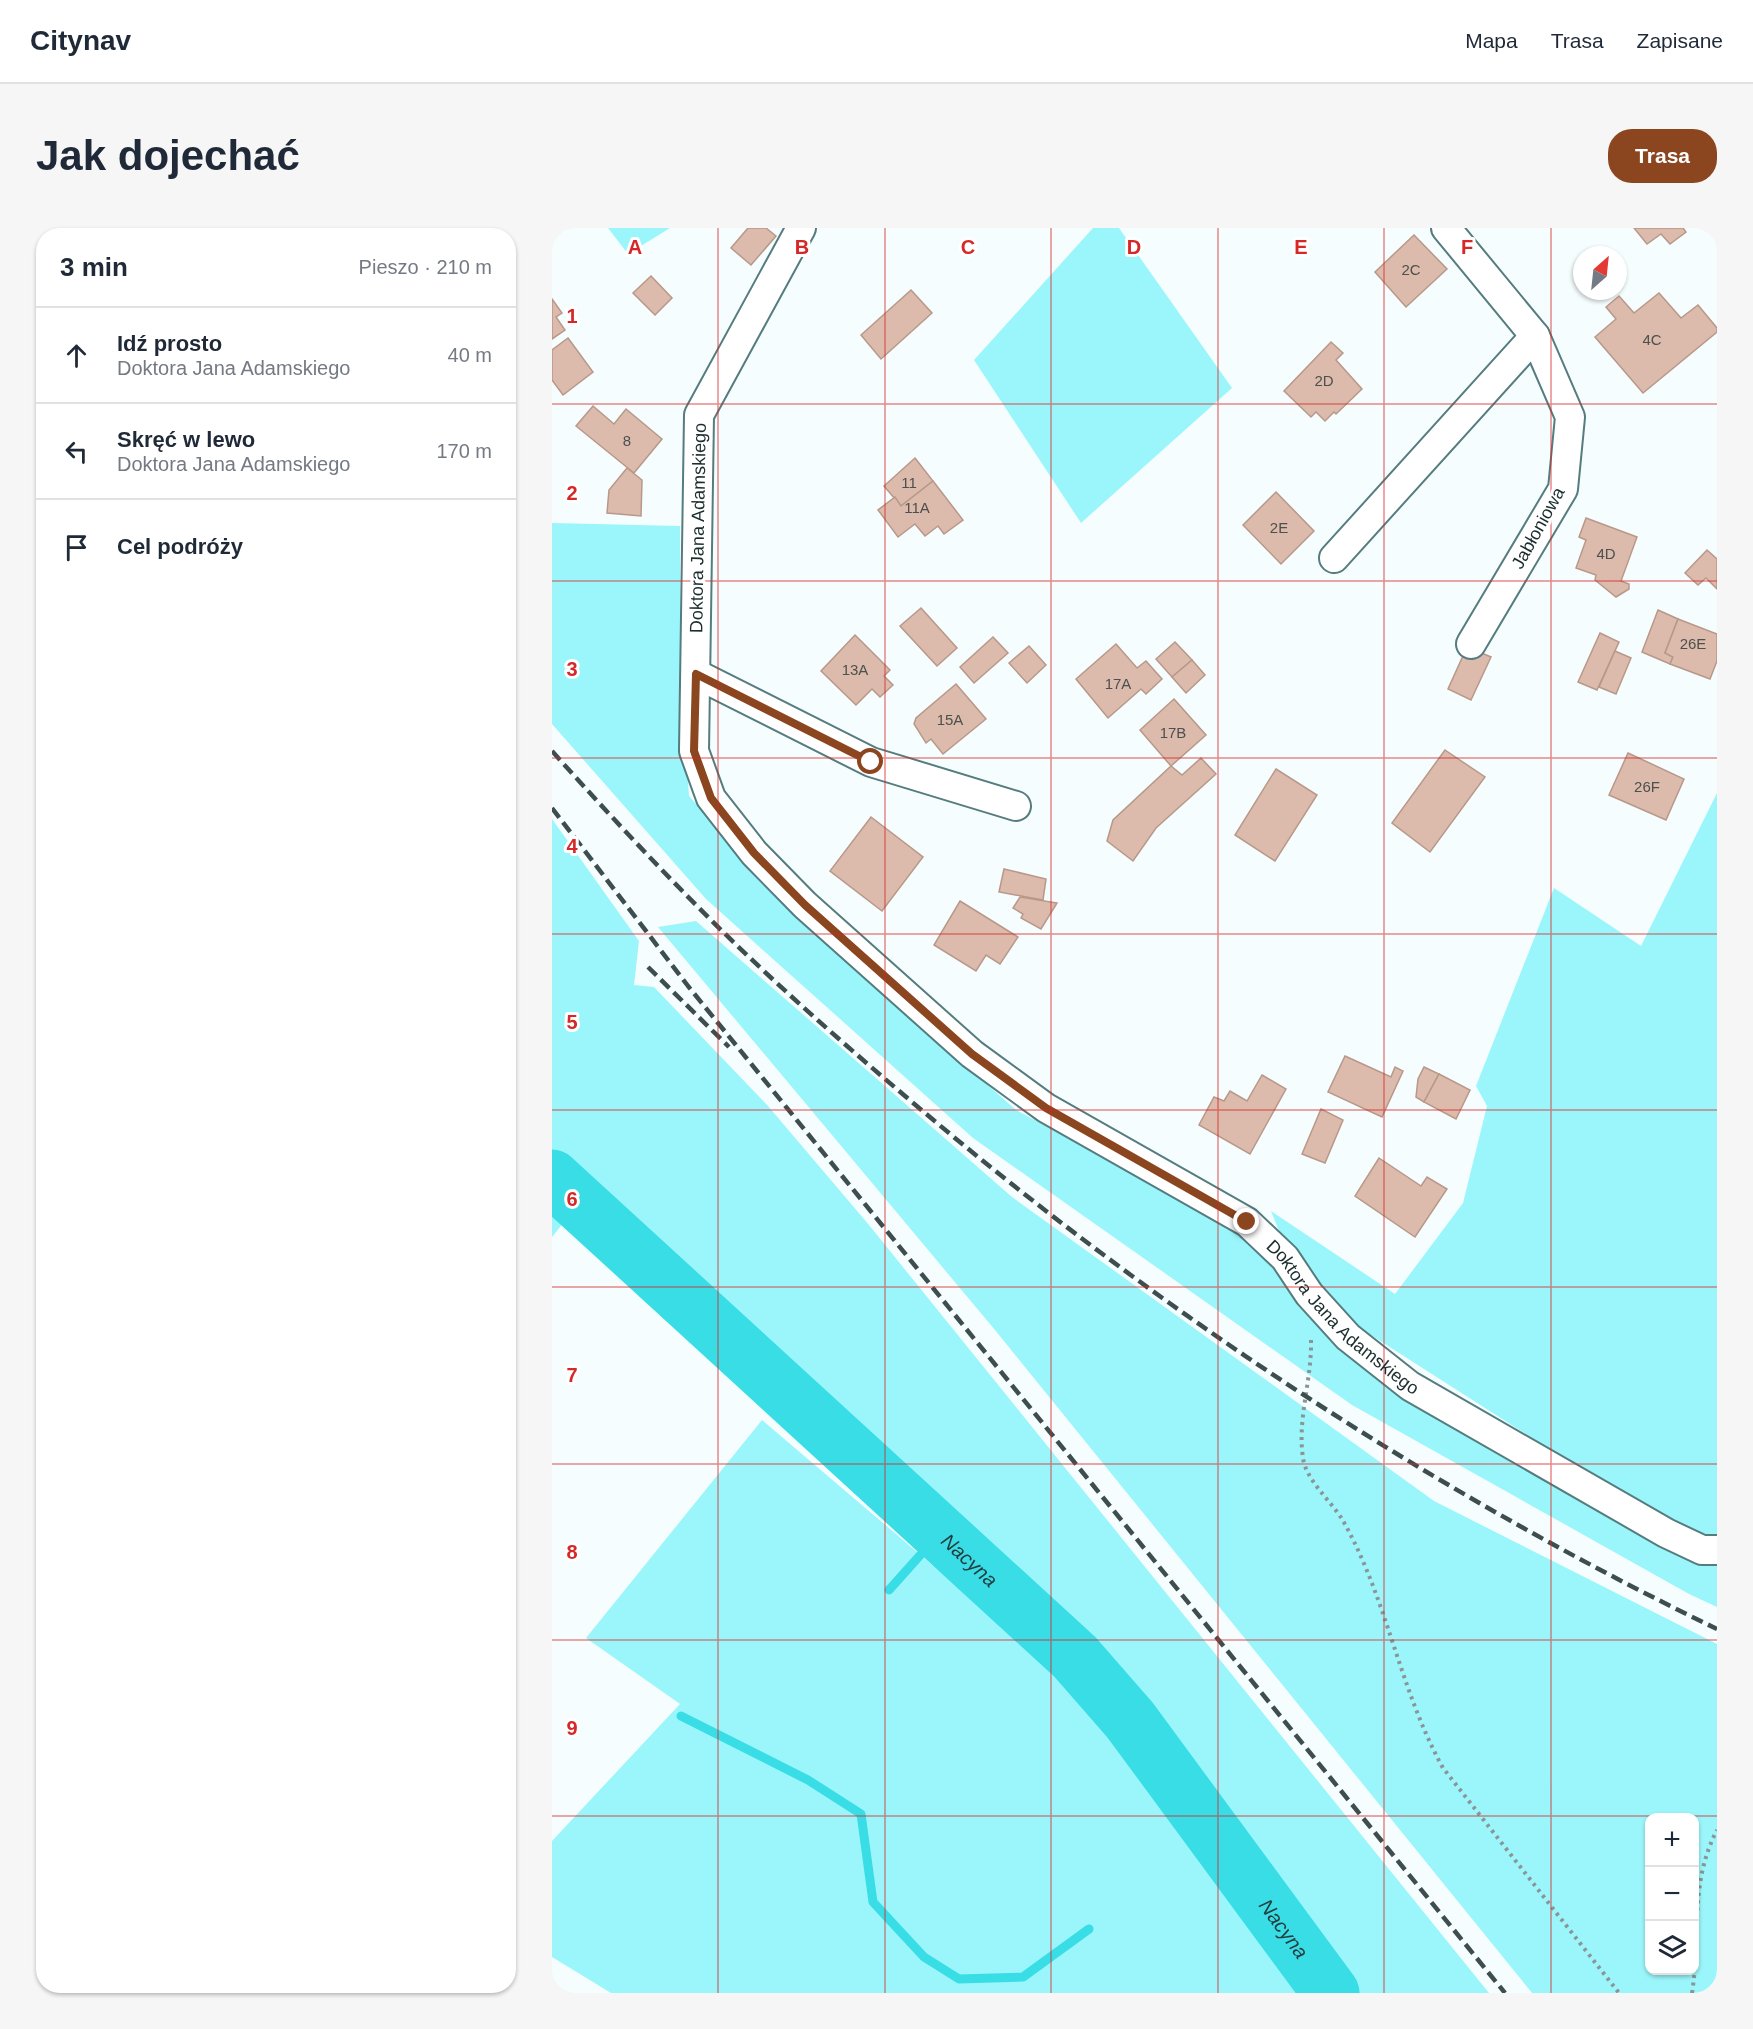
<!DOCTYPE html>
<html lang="pl">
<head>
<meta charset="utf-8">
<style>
  body { margin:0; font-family:Arial,sans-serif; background:#f6f6f7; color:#1f2937 }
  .controls { position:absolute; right:18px; bottom:18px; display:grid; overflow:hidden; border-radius:12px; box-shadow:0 2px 4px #0004 }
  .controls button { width:54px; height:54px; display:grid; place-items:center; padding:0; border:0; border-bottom:2px solid #e0e1e3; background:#fff; color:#1f2937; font:30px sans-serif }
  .compass { position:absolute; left:1021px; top:18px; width:54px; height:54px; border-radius:50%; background:#fff; box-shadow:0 2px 4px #0004; rotate:27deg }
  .stop { position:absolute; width:18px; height:18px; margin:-14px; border:4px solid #8b451f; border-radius:50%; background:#fff }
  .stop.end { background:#8b451f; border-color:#fff; box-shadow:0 2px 6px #0008 }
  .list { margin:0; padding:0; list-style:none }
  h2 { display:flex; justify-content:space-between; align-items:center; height:78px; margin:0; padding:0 24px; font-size:26px }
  h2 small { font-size:20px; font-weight:400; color:#747a83 }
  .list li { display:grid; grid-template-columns:39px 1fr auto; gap:18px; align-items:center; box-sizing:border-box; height:96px; padding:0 24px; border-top:2px solid #e0e1e3 }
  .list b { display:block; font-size:22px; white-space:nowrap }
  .list p { margin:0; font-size:20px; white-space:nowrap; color:#747a83 }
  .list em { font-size:20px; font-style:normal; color:#747a83 }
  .icon { flex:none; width:33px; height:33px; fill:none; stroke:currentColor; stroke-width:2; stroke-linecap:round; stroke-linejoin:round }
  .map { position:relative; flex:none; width:1165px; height:1765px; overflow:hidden; border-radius:24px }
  header { display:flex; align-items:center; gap:36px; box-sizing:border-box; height:84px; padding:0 30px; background:#fff; border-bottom:2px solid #e0e1e3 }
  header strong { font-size:28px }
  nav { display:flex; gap:33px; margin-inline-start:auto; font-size:21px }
  .intro { display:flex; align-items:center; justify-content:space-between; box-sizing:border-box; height:144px; padding:0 36px }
  h1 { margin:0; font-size:42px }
  .button { padding:15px 27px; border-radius:24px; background:#8b451f; color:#fff; font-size:21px; font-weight:700 }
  main { display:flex; gap:36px; padding:0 36px }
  aside { flex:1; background:#fff; border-radius:24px; box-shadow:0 2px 4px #0004 }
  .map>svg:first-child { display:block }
  .green { fill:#9bf6fb; fill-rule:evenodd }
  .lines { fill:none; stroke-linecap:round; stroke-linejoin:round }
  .stream { stroke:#38dde6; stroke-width:9 }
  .river { stroke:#38dde6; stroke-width:57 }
  .building { fill:#ddbbac; stroke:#b89889; stroke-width:1.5 }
  .minor-casing { stroke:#557c7f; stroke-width:32 }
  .path { stroke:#899596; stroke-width:4; stroke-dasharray:3 4.5; stroke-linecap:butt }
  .minor { stroke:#fff; stroke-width:28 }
  .rail { stroke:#3e4e4f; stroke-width:4.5; stroke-dasharray:12 6; stroke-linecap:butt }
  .route { stroke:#8b451f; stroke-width:8 }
  .grid { fill:none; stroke:#d62828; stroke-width:1.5; stroke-opacity:0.55 }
  .labels { text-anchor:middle; stroke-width:6; stroke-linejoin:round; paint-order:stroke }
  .number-label { font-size:15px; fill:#4c504e }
  .street-label { font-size:18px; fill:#1c2d2e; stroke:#fff }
  .water-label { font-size:20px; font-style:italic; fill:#243e40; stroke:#fff }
  .grid-label { font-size:20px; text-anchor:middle; font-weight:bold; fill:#d62828; stroke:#fff; stroke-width:6; stroke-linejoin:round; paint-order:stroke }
</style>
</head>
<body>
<header>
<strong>Citynav</strong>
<nav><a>Mapa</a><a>Trasa</a><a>Zapisane</a></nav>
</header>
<div class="intro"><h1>Jak dojechać</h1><a class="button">Trasa</a></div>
<main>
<aside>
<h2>3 min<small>Pieszo · 210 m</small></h2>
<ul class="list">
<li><svg class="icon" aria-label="ahead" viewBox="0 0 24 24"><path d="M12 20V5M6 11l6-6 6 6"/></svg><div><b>Idź prosto</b><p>Doktora Jana Adamskiego</p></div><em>40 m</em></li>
<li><svg class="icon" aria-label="left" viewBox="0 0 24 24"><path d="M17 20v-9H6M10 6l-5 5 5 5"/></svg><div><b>Skręć w lewo</b><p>Doktora Jana Adamskiego</p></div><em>170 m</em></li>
<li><svg class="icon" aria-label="arrive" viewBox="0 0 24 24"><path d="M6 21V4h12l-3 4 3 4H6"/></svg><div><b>Cel podróży</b></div></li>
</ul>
</aside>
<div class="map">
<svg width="1165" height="1765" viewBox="0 0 1165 1765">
  <rect width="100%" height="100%" fill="#f5fdfe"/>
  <g class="green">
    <polygon points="56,0 118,0 76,26"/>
    <polygon points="541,0 567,0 680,160 529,295 422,132"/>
    <polygon points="0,295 128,298 128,447 137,568 248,691 464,882 669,991 713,1027 778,1111 869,1178 1151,1338 1165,1338 1165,1379 1137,1366 800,1177 421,910 154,671 0,496"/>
    <polygon points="1165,565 1165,1307 1150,1309 980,1210 797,1093 729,1008 719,983 843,1066 911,975 935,878 924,858 1002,660 1089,718"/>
    <polygon points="0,591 87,713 82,757 102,759 216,878 317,997 937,1765 793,1765 592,1490 521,1409 37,966 0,927"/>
    <path d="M 144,693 L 460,969 L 882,1273 L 1165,1416 L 1165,1765 L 980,1765 L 443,1102 L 106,699 ZM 1098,1590 L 1142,1590 L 1142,1742 L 1098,1742 Z"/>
    <polygon points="0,964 21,983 0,1009"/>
    <polygon points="210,1192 506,1444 751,1765 59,1765 0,1729 0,1613 128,1476 34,1410"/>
  </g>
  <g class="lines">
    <g class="stream">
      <polyline points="337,1362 388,1305"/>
      <polyline points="129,1488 256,1552 309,1586 321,1674 372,1729 407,1751 471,1749 537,1701"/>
    </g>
    <path class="river" id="s1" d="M 0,950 L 523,1429 L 578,1492 L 779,1765"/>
  </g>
  <g class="building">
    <polygon points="196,0 214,0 224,8 199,37 179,20"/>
    <polygon points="1082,0 1131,0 1134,4 1118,16 1109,6 1095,16"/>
    <polygon points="862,7 895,41 854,79 823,44"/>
    <polygon points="99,48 120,70 103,87 81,65"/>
    <polygon points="359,62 380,85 329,131 309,107"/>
    <polygon points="1107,65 1129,90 1146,77 1165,100 1165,104 1091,165 1043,109 1064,91 1054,79 1067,68 1082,85"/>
    <polygon points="0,71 10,85 4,89 13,102 0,111"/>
    <polygon points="16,110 41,144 11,167 0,152 0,122"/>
    <polygon points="779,114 791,125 784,132 810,161 784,186 782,184 773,193 764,184 759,189 732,163"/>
    <polygon points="41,178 62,196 74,181 110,211 82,245 24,198"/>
    <polygon points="363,230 381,253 349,278 332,258"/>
    <polygon points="75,240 90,252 89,288 55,285 57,262"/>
    <polygon points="381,253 411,292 392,306 386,298 373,308 363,296 346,309 326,282 343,269 349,278"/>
    <polygon points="724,264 762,303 729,336 691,297"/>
    <polygon points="1034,290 1085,309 1069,353 1077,356 1077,361 1064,369 1043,352 1044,347 1024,340 1034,312 1027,309"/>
    <polygon points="1155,322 1165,331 1165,361 1154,350 1146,357 1133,345"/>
    <polygon points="369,380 405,420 385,438 348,398"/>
    <polygon points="1106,382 1126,391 1113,425 1121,429 1118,436 1090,424"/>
    <polygon points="1126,391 1165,406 1165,433 1158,451 1118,436 1121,429 1113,425"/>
    <polygon points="1048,405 1067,414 1045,462 1026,454"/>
    <polygon points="303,407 338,442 332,448 341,457 328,469 320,461 304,477 269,443"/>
    <polygon points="441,409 456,425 422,455 408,439"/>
    <polygon points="623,414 640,432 620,449 604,431"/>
    <polygon points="564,416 585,440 594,433 610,451 594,466 589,461 556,490 524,451"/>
    <polygon points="477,418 494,437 475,455 457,435"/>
    <polygon points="915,419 939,429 919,472 896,461"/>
    <polygon points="1063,423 1079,430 1064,466 1047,459"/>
    <polygon points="640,432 653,447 634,465 620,449"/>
    <polygon points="404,456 434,491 391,526 379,511 374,515 362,496 364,490"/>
    <polygon points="622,471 654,507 619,538 588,502"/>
    <polygon points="893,522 933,549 878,624 840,595"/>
    <polygon points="1076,525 1132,551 1114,592 1057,567"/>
    <polygon points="649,530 664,546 604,600 581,633 555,613 561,592 619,538 630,547"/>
    <polygon points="724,541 765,567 723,633 683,607"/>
    <polygon points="319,589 371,629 330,683 278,643"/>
    <polygon points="452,641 494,651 491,672 447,664"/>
    <polygon points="468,669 505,675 489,701 469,690 471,686 461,680"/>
    <polygon points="408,673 466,709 448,736 434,727 424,743 382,717"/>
    <polygon points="793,828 839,849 843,839 851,843 830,889 776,864"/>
    <polygon points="872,839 887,846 872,874 864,869 866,851"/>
    <polygon points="887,846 918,862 904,891 872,874"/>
    <polygon points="710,847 734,861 698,926 647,897 662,869 672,873 678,863 695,873"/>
    <polygon points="769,881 791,892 773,935 750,926"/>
    <polygon points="827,930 869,958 875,949 895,961 863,1009 803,968"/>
  </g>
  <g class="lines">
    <g class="minor-casing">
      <g id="minor">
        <path id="s2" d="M 249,0 L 147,187 L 142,523 L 159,570 L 202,625 L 253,677 L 420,826 L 494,880 L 695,994 L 733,1030 L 757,1066 L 796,1109 L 858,1158 L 1114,1305 L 1150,1322 L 1165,1322"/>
        <polyline points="894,0 983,108 1018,189 1011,261 919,416"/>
        <polyline points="782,330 983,108"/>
        <polyline points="144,446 319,534 464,578"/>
      </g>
    </g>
    <g class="path">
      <path d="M 759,1112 C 760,1152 745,1191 751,1230 C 754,1252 778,1272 790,1291 C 835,1369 847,1461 891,1540 L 1067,1765"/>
      <path d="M 1140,1765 C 1149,1708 1137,1656 1165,1602"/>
    </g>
    <use href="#minor" class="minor"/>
    <g class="rail">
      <path d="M 0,523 C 51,580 103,636 157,690 C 219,752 286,811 353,868 C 600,1079 872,1259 1165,1401"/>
      <polyline points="0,580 136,758 953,1765"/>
      <polyline points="96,739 177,819"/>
    </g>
  </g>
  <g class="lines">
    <polyline class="route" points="319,534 144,446 142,523 159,570 202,625 253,677 420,826 494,880 695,994"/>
  </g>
  <path class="grid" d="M 166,0 L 166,1765M 333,0 L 333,1765M 499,0 L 499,1765M 666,0 L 666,1765M 832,0 L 832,1765M 999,0 L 999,1765M 0,176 L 1165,176M 0,353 L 1165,353M 0,530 L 1165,530M 0,706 L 1165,706M 0,882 L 1165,882M 0,1059 L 1165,1059M 0,1236 L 1165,1236M 0,1412 L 1165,1412M 0,1588 L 1165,1588"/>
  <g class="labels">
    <g class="number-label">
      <text x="859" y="47">2C</text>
      <text x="1100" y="117">4C</text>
      <text x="772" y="158">2D</text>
      <text x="75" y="218">8</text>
      <text x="357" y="260">11</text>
      <text x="365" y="285">11A</text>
      <text x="727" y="305">2E</text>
      <text x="1054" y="331">4D</text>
      <text x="1141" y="421">26E</text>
      <text x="303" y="447">13A</text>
      <text x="566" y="461">17A</text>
      <text x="398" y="497">15A</text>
      <text x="621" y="510">17B</text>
      <text x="1095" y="564">26F</text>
    </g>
    <g class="street-label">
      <text transform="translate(146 300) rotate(-89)" y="6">Doktora Jana Adamskiego</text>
      <text transform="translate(986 300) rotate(-61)" y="6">Jabłoniowa</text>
      <text dy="6" stroke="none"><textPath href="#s2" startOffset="1424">Doktora Jana Adamskiego</textPath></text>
    </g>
    <g class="water-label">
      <text dy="7" stroke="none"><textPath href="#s1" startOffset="566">Nacyna</textPath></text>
      <text dy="7" stroke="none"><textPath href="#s1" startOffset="1052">Nacyna</textPath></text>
    </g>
  </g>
  <g class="grid-label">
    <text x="83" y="26">A</text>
    <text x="250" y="26">B</text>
    <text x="416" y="26">C</text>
    <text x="582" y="26">D</text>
    <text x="749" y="26">E</text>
    <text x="915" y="26">F</text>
    <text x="20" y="95">1</text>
    <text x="20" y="272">2</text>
    <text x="20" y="448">3</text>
    <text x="20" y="625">4</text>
    <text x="20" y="801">5</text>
    <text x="20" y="978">6</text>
    <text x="20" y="1154">7</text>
    <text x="20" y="1331">8</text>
    <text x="20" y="1507">9</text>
  </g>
</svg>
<div class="controls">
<button>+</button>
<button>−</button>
<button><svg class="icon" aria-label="layers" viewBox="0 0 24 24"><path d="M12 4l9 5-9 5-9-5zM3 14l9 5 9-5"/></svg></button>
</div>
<svg class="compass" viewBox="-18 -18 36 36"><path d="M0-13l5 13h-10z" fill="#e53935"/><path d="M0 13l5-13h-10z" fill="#747a83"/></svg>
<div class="stop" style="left:319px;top:534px"></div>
<div class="stop end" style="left:695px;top:994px"></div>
</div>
</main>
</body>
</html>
